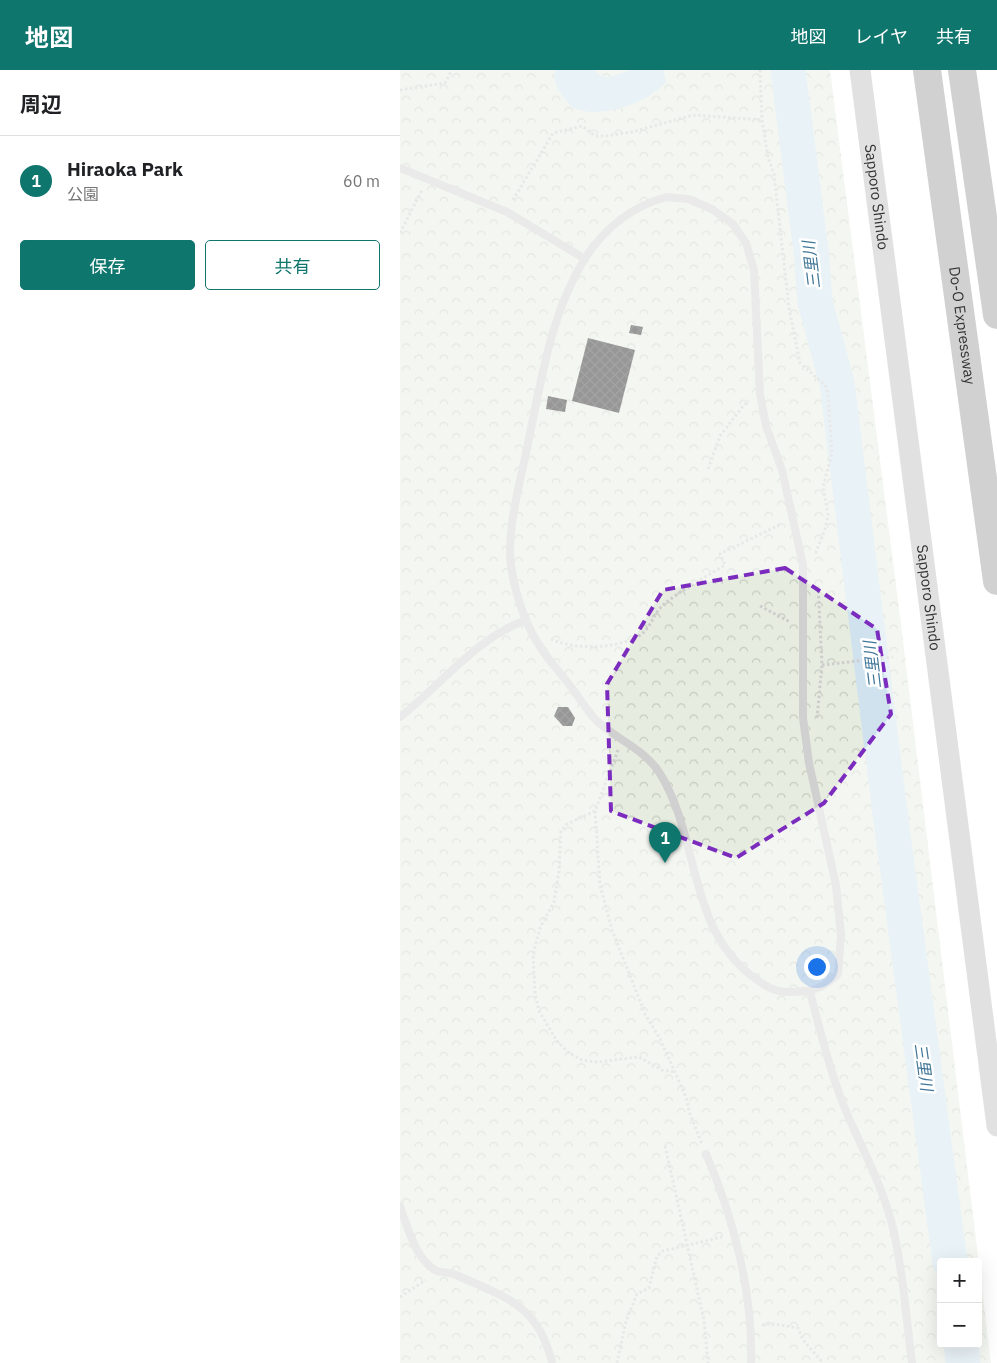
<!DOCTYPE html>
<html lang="ja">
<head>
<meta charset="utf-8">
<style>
  body { margin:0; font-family:"IBM Plex Sans","Noto Sans JP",sans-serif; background:#f6f6f6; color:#202124 }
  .controls { position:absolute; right:15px; bottom:15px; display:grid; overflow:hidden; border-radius:5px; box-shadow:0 5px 20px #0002 }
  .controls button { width:45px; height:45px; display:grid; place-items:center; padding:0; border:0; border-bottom:1px solid #e0e0e0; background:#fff; color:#202124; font:25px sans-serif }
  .you { position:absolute; left:416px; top:896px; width:18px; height:18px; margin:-12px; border:4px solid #fff; border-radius:50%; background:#1a73e8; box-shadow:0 0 0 8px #1a73e833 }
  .badge { display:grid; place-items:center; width:32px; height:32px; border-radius:50%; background:#0f766e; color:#fff; font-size:16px; font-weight:700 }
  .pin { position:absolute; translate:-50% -41px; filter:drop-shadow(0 1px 2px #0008) }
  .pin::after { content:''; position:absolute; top:26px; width:18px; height:15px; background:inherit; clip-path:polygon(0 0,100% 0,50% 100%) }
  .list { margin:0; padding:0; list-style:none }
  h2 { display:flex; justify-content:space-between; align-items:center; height:65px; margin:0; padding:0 20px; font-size:21px }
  h2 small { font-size:16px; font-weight:400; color:#757577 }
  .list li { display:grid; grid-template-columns:32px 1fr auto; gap:15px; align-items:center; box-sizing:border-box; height:90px; padding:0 20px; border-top:1px solid #e0e0e0 }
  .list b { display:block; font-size:19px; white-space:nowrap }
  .list p { margin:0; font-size:16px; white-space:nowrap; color:#757577 }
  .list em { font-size:16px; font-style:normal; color:#757577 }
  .actions { display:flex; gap:10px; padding:15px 20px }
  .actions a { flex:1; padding:11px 0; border:1px solid #0f766e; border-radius:5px; text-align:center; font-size:18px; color:#0f766e }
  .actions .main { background:#0f766e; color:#fff }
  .map { position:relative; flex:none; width:597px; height:1293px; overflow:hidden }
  header { display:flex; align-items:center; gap:30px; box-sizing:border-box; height:70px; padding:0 25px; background:#0f766e; color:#fff }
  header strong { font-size:24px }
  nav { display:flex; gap:28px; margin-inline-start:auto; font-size:18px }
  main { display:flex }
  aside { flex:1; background:#fff }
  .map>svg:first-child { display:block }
  .park { fill:url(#park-crowns); fill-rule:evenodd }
  .water { fill:#cfe2ee }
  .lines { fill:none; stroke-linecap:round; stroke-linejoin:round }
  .river { stroke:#cfe2ee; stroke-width:35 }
  .building { fill:url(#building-cross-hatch) }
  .path { stroke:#cdcdcd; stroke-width:3; stroke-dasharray:2.5 2.5; stroke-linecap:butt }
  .lane { stroke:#d0d0d0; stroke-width:8 }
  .secondary { stroke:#bdbdbd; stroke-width:21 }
  .highway { stroke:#9a9a9a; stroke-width:28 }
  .marked { fill:none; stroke:#7b2cbf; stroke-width:4; stroke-dasharray:10 6; stroke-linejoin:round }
  .labels { text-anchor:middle; stroke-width:5; stroke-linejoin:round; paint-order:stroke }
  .street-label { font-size:15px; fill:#333; stroke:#fff }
  .water-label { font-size:16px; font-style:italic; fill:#3f7597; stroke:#fff }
</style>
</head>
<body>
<header>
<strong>地図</strong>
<nav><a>地図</a><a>レイヤ</a><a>共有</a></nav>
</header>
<main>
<aside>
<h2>周辺<small></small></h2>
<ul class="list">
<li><span class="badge">1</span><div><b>Hiraoka Park</b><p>公園</p></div><em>60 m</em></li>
</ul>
<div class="actions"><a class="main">保存</a><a>共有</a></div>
</aside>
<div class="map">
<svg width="597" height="1293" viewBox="0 0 597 1293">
  <defs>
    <pattern id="park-crowns" width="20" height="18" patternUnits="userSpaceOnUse" patternTransform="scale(1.25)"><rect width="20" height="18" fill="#e6ecdf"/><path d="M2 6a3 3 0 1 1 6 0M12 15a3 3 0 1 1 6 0" fill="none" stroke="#c6cbc0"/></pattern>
    <pattern id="building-cross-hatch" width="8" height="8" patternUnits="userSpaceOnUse" patternTransform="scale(1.25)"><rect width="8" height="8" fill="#1a1a1a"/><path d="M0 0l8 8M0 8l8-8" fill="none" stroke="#333"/></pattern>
  </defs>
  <rect width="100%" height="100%" fill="#fff"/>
  <path class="park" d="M 0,0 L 430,0 L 500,546 L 591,1293 L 0,1293 ZM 541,1192 L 578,1192 L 578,1274 L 541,1274 Z"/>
  <path class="water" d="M 155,0 L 194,0 C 206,14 218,3 231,0 C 240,0 253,0 263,0 L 266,12 C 248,33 198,51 172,37 C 169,35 167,31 164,28 C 157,19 153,12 155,0 Z"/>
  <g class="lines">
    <g class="river">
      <polyline points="388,0 412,189 415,232 437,313 489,735 550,1192"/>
      <polyline points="561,1274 563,1293"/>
    </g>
  </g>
  <g class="building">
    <polygon points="231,255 243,257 241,265 229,263"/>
    <polygon points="188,268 235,280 219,343 172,331"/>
    <polygon points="148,326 167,330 165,342 146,339"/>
    <polygon points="158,637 168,637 175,648 172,656 163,656 154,646"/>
  </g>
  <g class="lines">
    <g class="path">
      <polyline points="360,0 362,50 368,87 374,104 389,238 400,293 425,315 428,323 432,383 423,417 428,445 425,459 415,485"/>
      <polyline points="0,20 45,13 52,0"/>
      <polyline points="113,130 153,63 182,56 195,66 206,66 232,62 293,45 362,50"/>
      <polyline points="0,163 22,120"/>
      <polyline points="308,399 320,366 344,335 349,331"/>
      <polyline points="360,536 390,552"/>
      <path d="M 151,569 C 174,580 214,579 237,567 C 250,561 253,544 263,535 C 281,520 304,508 325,495 L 320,484 L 381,454"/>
      <polyline points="422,595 493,587"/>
      <polyline points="417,648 422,595 418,515"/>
      <polyline points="218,680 195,741 200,815 212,860 245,944 260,969 286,1027 290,1044 302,1074"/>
      <polyline points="195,741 167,754 161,761 159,801 154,832 140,858 133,885 135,924 139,941 157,971 168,982 182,990 197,992 239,987 262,1000 275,1002"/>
      <polyline points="265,1076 304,1250 308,1293"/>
      <polyline points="0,1227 26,1210"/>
      <polyline points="362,1255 374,1254 398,1258 403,1270 423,1293"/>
      <polyline points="217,1293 226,1251 237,1224 249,1218 257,1186 263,1181 322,1167"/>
    </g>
    <g class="lane">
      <polyline points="0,98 107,142 185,189"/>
      <path d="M 266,127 L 288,129 L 312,139 L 333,154 L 346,173 L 354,200 L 360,324 L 366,356 L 382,400 L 403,495 L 403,648 L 409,693 L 436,815 L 441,865 L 438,904 C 421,920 411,922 388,922 C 374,922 363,915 352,906 C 287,857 300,766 259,702 C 244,679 216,669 197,651 C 188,642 180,629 172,618 C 158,600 141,582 131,561 C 120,539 111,508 110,483 C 110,449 119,416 126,383 C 140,318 149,247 184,190 C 204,158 231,137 266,127 Z"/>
      <path d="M 0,647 C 42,614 75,569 126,550"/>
      <path d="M 410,922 C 421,964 431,1006 448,1046 C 464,1082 482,1116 492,1154 C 503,1200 506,1247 512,1293"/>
      <path d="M 306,1084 C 334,1149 353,1223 351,1293"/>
      <path d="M 0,1136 C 7,1156 16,1191 37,1201 C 43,1203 50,1202 56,1205 C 105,1227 139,1235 152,1293"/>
    </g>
    <path class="secondary" id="s1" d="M 460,0 L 597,1056"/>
    <g class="highway">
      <path id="s2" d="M 527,0 L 597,511"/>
      <polyline points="562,0 597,245"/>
    </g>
  </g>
  <path d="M0 0H597V1293H0ZM 385,498 L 477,559 L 491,644 L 424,733 L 336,788 L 211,741 L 207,614 L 263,520 Z" fill="#fff" fill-opacity=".55" fill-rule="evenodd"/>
  <path class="marked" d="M 385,498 L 477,559 L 491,644 L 424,733 L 336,788 L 211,741 L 207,614 L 263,520 Z"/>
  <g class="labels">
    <g class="street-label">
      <text dy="5" stroke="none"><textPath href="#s1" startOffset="128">Sapporo Shindo</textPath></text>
      <text dy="5" stroke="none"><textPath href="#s2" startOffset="258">Do-O Expressway</textPath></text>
      <text dy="5" stroke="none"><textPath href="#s1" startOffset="532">Sapporo Shindo</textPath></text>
    </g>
    <g class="water-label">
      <text transform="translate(411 195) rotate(-97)" y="6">三里川</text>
      <text transform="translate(472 595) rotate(-97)" y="6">三里川</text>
      <text transform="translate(524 997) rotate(82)" y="6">三里川</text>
    </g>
  </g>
</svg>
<div class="controls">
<button>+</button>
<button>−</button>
</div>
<div class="you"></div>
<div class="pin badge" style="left:265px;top:793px">1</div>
</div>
</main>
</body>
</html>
